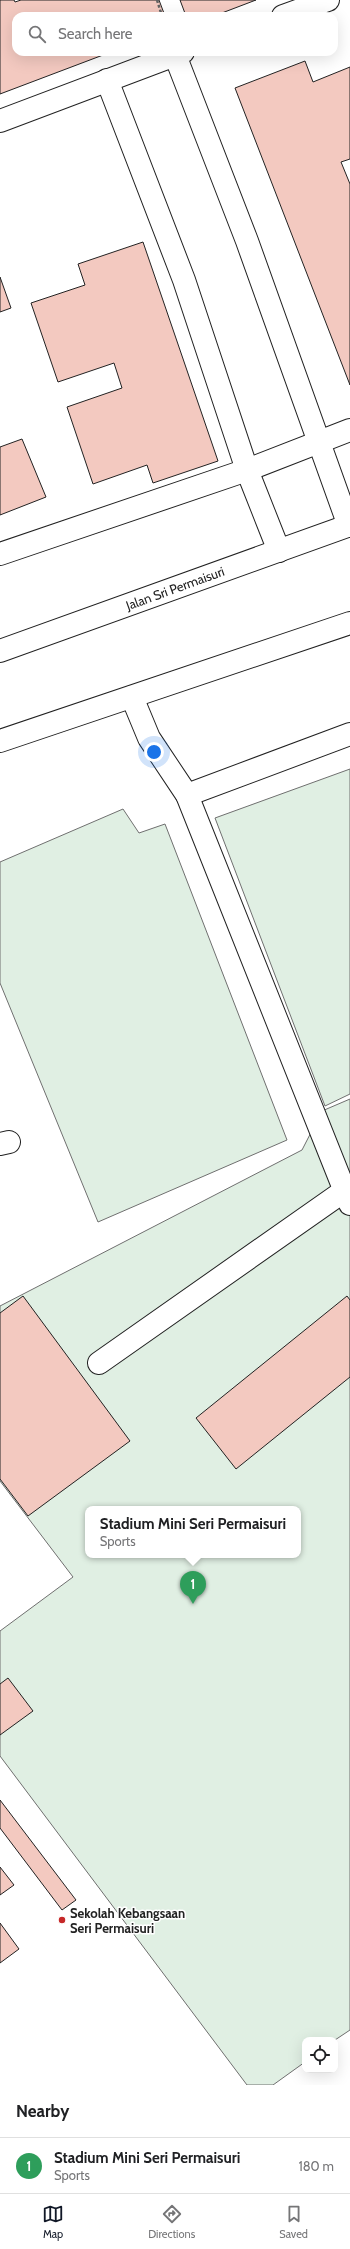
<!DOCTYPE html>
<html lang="en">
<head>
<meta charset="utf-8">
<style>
  body { margin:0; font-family:Cabin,sans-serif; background:#f6f6f6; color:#202124 }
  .controls { position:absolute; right:12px; bottom:12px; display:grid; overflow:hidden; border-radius:8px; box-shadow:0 4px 16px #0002 }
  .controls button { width:36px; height:36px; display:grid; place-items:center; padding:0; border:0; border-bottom:1px solid #e0e0e0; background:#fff; color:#202124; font:20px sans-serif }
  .you { position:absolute; left:154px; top:752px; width:14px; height:14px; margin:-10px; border:3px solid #fff; border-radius:50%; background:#1a73e8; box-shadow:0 0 0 6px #1a73e833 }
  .badge { display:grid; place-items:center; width:26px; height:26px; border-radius:50%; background:#111827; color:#fff; font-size:13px; font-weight:700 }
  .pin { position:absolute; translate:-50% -33px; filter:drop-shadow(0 1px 2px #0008) }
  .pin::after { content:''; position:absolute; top:21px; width:14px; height:12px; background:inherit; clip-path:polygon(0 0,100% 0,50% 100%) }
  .popup { position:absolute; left:85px; top:1506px; width:216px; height:52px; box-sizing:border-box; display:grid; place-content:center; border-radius:8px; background:#fff; filter:drop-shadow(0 1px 3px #0005); font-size:13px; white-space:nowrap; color:#757577 }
  .popup b { font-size:15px; color:#202124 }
  .popup::after { content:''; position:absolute; left:50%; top:100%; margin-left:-8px; border:8px solid transparent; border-top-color:#fff }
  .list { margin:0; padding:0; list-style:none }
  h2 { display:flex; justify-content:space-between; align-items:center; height:52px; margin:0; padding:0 16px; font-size:17px }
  h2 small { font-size:13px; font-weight:400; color:#757577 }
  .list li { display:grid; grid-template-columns:26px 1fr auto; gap:12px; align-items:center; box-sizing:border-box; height:56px; padding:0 16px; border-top:1px solid #e0e0e0 }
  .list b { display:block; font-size:15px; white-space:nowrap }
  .list p { margin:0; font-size:13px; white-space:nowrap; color:#757577 }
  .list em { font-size:13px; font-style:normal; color:#757577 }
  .icon { flex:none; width:22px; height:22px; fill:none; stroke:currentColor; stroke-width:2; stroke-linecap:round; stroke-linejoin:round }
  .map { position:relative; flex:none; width:350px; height:2085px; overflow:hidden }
  .search { position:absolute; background:#fff; box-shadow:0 4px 16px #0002; left:12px; right:12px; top:12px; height:44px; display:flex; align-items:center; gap:10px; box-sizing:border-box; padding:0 14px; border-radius:12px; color:#757577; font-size:15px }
  .sheet { height:108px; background:#fff }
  nav { display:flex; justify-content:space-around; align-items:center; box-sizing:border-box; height:56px; border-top:1px solid #e0e0e0; background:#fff; font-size:11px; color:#757577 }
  nav a { display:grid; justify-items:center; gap:2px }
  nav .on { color:#111827 }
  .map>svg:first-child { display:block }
  .green { fill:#e0efe3; stroke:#6f6f6f; fill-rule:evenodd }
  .building { fill:#f3c9c0; stroke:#222 }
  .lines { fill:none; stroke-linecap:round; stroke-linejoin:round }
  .minor-casing { stroke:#222; stroke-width:24 }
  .path { stroke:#646464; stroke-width:2.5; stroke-dasharray:3 2; stroke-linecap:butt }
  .minor { stroke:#fff; stroke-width:22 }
  .poi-dot { fill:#c62828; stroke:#fff; stroke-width:1.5 }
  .labels { text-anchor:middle; stroke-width:3; stroke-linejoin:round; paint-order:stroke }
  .street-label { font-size:13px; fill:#222; stroke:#fff }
  .poi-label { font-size:13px; font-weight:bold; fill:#222; stroke:#fff; text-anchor:start }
</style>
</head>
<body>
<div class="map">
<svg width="350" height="2085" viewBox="0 0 350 2085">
  <rect width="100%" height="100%" fill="#fff"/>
  <g class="green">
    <polygon points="350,769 350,1094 325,1106 215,818"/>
    <polygon points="123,809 139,833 165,824 287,1140 98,1222 0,983 0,862"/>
    <path d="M 350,1099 L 350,2030 L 335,2040 L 305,2040 L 305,2062 L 273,2085 L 247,2085 L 0,1756 L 0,1631 L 73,1577 L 0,1481 L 0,1306 L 302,1150 L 322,1111 ZM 88,1509 L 298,1509 L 298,1555 L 88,1555 Z"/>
  </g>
  <g class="building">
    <polygon points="0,0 14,0 15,2 21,0 159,0 165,16 16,16 16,52 111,52 0,94"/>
    <polygon points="180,0 256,0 214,16 186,16"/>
    <polygon points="305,61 313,82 350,67 350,159 341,162 350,184 350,385 235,88"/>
    <polygon points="143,242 218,461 153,483 147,465 93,484 67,407 122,388 114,363 58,382 31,303 85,285 78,264"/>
    <polygon points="0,277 11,308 0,312"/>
    <polygon points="22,439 46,497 0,515 0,447"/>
    <polygon points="23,1296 130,1441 28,1516 0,1479 0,1313"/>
    <polygon points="347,1296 350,1300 350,1377 236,1469 196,1418"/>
    <polygon points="8,1678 33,1711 0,1735 0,1684"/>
    <polygon points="0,1800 76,1900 62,1910 0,1828"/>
    <polygon points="0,1867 14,1885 0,1895"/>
    <polygon points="0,1923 19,1949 0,1963"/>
  </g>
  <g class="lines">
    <g class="minor-casing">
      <g id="minor">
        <polyline points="283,16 328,0"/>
        <polyline points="175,55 247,241 349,526"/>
        <polyline points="107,80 184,280 247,470 279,551"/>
        <polyline points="0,121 183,52"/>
        <polyline points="0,554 247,470 350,430"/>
        <polyline points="0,651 350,525"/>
        <polyline points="132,697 149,738 187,795 350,1204"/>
        <polyline points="0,741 350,623"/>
        <polyline points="187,795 350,734"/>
        <polyline points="0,1144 9,1142"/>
        <polyline points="99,1363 344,1191"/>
      </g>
    </g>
    <polyline class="path" points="157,0 162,16"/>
    <use href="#minor" class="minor"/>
  </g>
  <circle class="poi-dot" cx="62" cy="1920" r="4"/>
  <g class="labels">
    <g class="street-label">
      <text transform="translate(175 588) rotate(-20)" y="5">Jalan Sri Permaisuri</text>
    </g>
    <g class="poi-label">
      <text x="70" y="1918">Sekolah Kebangsaan<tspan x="70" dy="15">Seri Permaisuri</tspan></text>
    </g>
  </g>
</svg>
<div class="controls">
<button><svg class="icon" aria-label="locate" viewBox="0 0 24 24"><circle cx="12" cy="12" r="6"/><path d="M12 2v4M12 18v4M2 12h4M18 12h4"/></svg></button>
</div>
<div class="you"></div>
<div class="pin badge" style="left:193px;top:1604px;background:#2e9e5b">1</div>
<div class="popup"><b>Stadium Mini Seri Permaisuri</b>Sports</div>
<div class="search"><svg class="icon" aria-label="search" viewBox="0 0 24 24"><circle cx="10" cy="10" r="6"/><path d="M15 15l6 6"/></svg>Search here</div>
</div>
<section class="sheet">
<h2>Nearby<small></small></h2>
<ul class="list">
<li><span class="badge" style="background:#2e9e5b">1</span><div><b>Stadium Mini Seri Permaisuri</b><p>Sports</p></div><em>180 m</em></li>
</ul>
</section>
<nav>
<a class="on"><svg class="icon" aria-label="map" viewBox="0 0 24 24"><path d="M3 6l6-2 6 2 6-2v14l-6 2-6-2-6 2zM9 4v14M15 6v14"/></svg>Map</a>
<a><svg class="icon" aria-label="directions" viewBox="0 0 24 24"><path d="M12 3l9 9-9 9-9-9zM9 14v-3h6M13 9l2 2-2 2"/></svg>Directions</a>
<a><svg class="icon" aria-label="saved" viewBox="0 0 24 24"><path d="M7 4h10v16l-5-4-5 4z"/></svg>Saved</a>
</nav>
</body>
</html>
